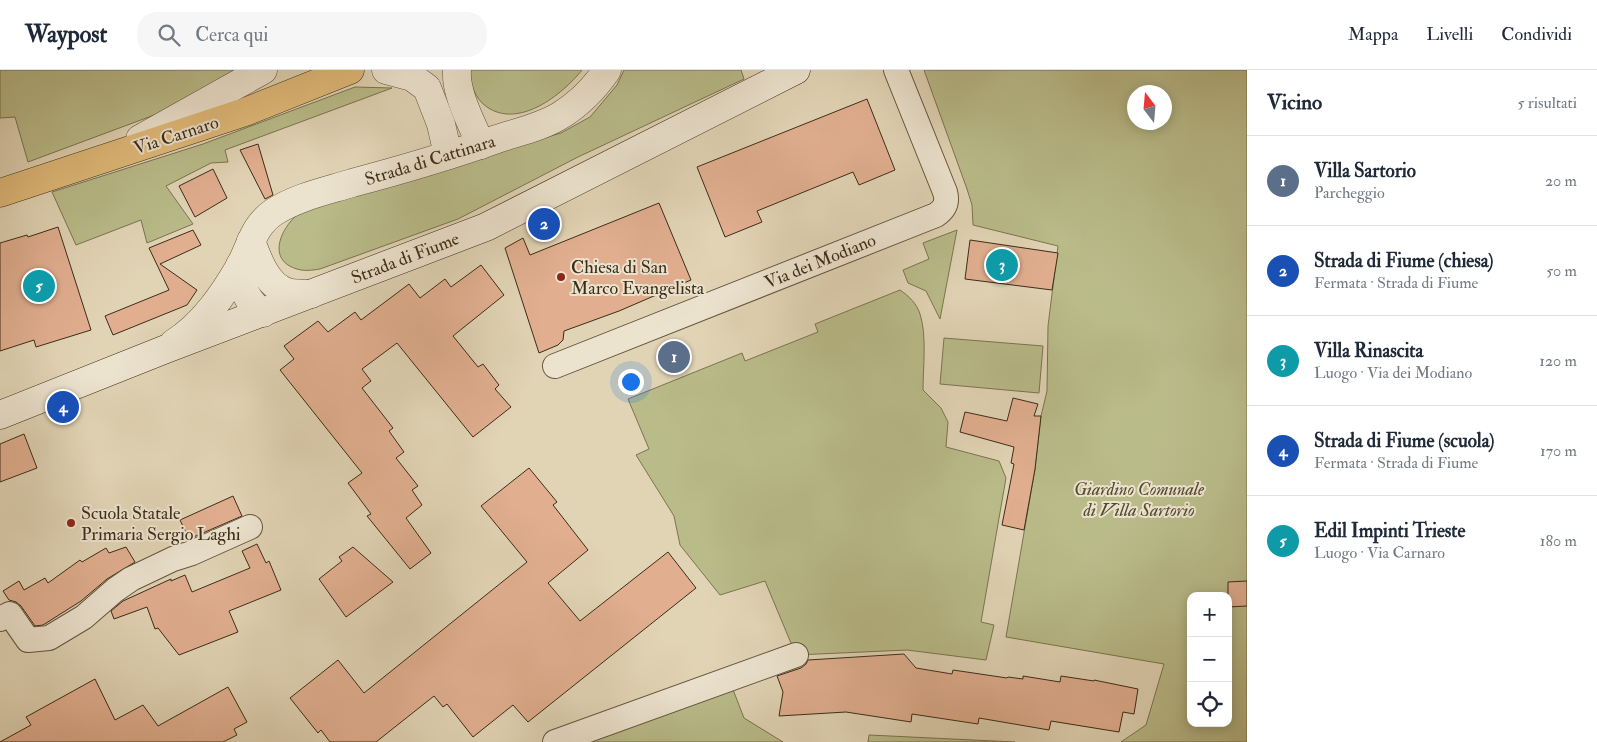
<!DOCTYPE html>
<html lang="it">
<head>
<meta charset="utf-8">
<style>
  body { margin:0; font-family:"IM FELL Double Pica",serif; background:#f6f6f7; color:#1f2937 }
  .controls { position:absolute; right:15px; bottom:15px; display:grid; overflow:hidden; border-radius:10px; box-shadow:0 2px 12px #0003 }
  .controls button { width:45px; height:45px; display:grid; place-items:center; padding:0; border:0; border-bottom:1px solid #e0e1e3; background:#fff; color:#1f2937; font:25px sans-serif }
  .compass { position:absolute; left:1127px; top:15px; width:45px; height:45px; border-radius:50%; background:#fff; box-shadow:0 2px 12px #0003; rotate:344deg }
  .you { position:absolute; left:630px; top:311px; width:18px; height:18px; margin:-12px; border:4px solid #fff; border-radius:50%; background:#1a73e8; box-shadow:0 0 0 8px #1a73e833 }
  .badge { display:grid; place-items:center; width:32px; height:32px; border-radius:50%; background:#b45309; color:#fff; font-size:16px; font-weight:700 }
  .pin { position:absolute; translate:-50% -50%; border:2px solid #fff; box-shadow:0 1px 5px #0006 }
  .list { margin:0; padding:0; list-style:none }
  h2 { display:flex; justify-content:space-between; align-items:center; height:65px; margin:0; padding:0 20px; font-size:21px }
  h2 small { font-size:16px; font-weight:400; color:#747a83 }
  .list li { display:grid; grid-template-columns:32px 1fr auto; gap:15px; align-items:center; box-sizing:border-box; height:90px; padding:0 20px; border-top:1px solid #e0e1e3 }
  .list b { display:block; font-size:19px; white-space:nowrap }
  .list p { margin:0; font-size:16px; white-space:nowrap; color:#747a83 }
  .list em { font-size:16px; font-style:normal; color:#747a83 }
  .icon { flex:none; width:28px; height:28px; fill:none; stroke:currentColor; stroke-width:2; stroke-linecap:round; stroke-linejoin:round }
  .map { position:relative; flex:none; width:1247px; height:672px; overflow:hidden }
  header { display:flex; align-items:center; gap:30px; box-sizing:border-box; height:70px; padding:0 25px; background:#fff; border-bottom:1px solid #e0e1e3 }
  header strong { font-size:24px }
  nav { display:flex; gap:28px; margin-inline-start:auto; font-size:18px }
  .search { width:350px; height:45px; background:#f6f6f7; display:flex; align-items:center; gap:12px; box-sizing:border-box; padding:0 18px; border-radius:20px; color:#747a83; font-size:19px }
  main { display:flex }
  aside { flex:1; background:#fff }
  .map>svg:first-child { display:block }
  .green { fill:#b9bb89; stroke:#7a7450; fill-rule:evenodd }
  .building { fill:#e1af90; stroke:#3c2c17 }
  .lines { fill:none; stroke-linecap:round; stroke-linejoin:round }
  .minor-casing { stroke:#65563e; stroke-width:26 }
  .tertiary-casing { stroke:#65563e; stroke-width:29 }
  .secondary-casing { stroke:#3c2c17; stroke-width:29 }
  .primary-casing { stroke:#3c2c17; stroke-width:29 }
  .minor { stroke:#ece3cf; stroke-width:24 }
  .tertiary { stroke:#ece3cf; stroke-width:28 }
  .secondary { stroke:#ece3cf; stroke-width:28 }
  .primary { stroke:#e0ba7a; stroke-width:28 }
  .poi-dot { fill:#8f2418; stroke:#ece3cf; stroke-width:2 }
  .labels { text-anchor:middle; stroke-width:4; stroke-linejoin:round; paint-order:stroke }
  .street-label { font-size:18px; fill:#3c2c17; stroke:#ece3cf }
  .poi-label { font-size:18px; fill:#3c2c17; stroke:#ece3cf; text-anchor:start }
  .park-label { font-size:18px; font-style:italic; fill:#55492e; stroke:#ece3cf }
</style>
</head>
<body>
<header>
<strong>Waypost</strong>
<div class="search"><svg class="icon" aria-label="search" viewBox="0 0 24 24"><circle cx="10" cy="10" r="6"/><path d="M15 15l6 6"/></svg>Cerca qui</div>
<nav><a>Mappa</a><a>Livelli</a><a>Condividi</a></nav>
</header>
<main>
<div class="map">
<svg width="1247" height="672" viewBox="0 0 1247 672">
  <rect width="100%" height="100%" fill="#e1d4b5"/>
  <filter id="stains"><feTurbulence type="fractalNoise" baseFrequency=".004" numOctaves="4"/><feColorMatrix values="0 0 0 0 .2 0 0 0 0 .09 0 0 0 0 .02 0 0 0 .5 -.17"/></filter>
  <radialGradient id="worn" r=".72"><stop offset=".6" stop-color="#630" stop-opacity="0"/><stop offset="1" stop-color="#630" stop-opacity=".3"/></radialGradient>
  <g class="green">
    <polygon points="0,0 234,0 165,41 28,92 15,47 0,48"/>
    <path d="M 470,0 L 582,0 C 562,25 519,59 487,37 C 475,29 470,14 470,0 Z"/>
    <path d="M 624,0 L 741,0 L 744,9 L 578,87 L 458,149 L 320,199 C 314,200 307,201 301,200 C 266,193 279,160 298,144 C 305,139 316,136 323,133 L 561,63 L 590,47 L 617,15 Z"/>
    <path d="M 924,0 L 1247,0 L 1247,672 L 1121,672 L 1146,655 L 1164,594 L 1006,567 L 1035,399 L 1041,346 L 1047,321 L 1048,256 L 1058,176 L 973,155 L 972,135 L 967,119 ZM 1134,22 L 1164,22 L 1164,52 L 1134,52 ZM 1191,526 L 1228,526 L 1228,653 L 1191,653 Z"/>
    <polygon points="355,17 392,18 225,80 228,92 211,93 166,116 193,154 147,173 141,150 76,175 52,122 203,74"/>
    <polygon points="957,160 940,249 926,221 908,213 903,200 929,189 923,173"/>
    <path d="M 900,220 C 909,226 917,234 920,244 C 927,265 923,298 923,320 L 941,338 L 948,352 L 946,377 L 999,391 L 1006,408 L 981,552 L 994,555 L 986,590 L 907,580 L 796,585 L 765,511 L 720,525 L 680,475 L 674,446 L 636,385 L 649,379 L 628,329 L 742,283 L 745,291 L 818,262 L 815,254 Z"/>
    <polygon points="944,268 1043,276 1039,323 940,314"/>
    <polygon points="732,617 744,648 783,672 581,672"/>
    <polygon points="869,665 1015,672 868,672"/>
  </g>
  <g class="building">
    <polygon points="867,29 895,100 859,115 853,102 757,141 762,152 725,167 697,97"/>
    <polygon points="258,74 273,125 265,129 240,80"/>
    <polygon points="213,99 227,128 195,147 179,116"/>
    <polygon points="659,133 691,210 619,241 564,261 563,270 558,275 539,283 505,178 523,168 530,185"/>
    <polygon points="58,157 91,260 36,277 34,270 0,281 0,173 27,165 28,167"/>
    <polygon points="193,160 201,175 160,194 197,220 187,235 113,265 105,246 169,220 149,178"/>
    <polygon points="970,170 1058,183 1052,220 965,209"/>
    <polygon points="481,195 504,225 453,266 478,297 483,294 499,315 495,319 511,337 473,367 397,273 362,299 371,311 362,318 393,358 389,361 404,382 396,388 418,416 412,420 422,435 406,448 431,483 410,499 367,446 371,444 348,413 362,403 280,300 294,289 284,276 318,251 328,262 355,242 361,250 409,214 420,228 445,209 451,217"/>
    <polygon points="1013,328 1038,334 1034,346 1041,346 1035,399 1024,460 1002,455 1014,394 1011,393 1014,377 960,362 965,342 1007,351"/>
    <polygon points="24,364 37,398 0,412 0,374"/>
    <polygon points="529,398 557,432 553,435 588,480 548,513 580,551 668,482 696,518 528,652 513,635 473,667 447,634 443,637 434,626 376,672 330,672 321,660 318,663 290,628 338,590 364,623 527,492 481,436"/>
    <polygon points="233,426 242,446 189,469 180,450"/>
    <polygon points="257,474 266,493 269,491 281,520 229,541 238,562 179,585 158,558 155,559 147,537 114,549 111,541 123,531 171,509 171,511 185,505 192,522 250,498 242,481"/>
    <polygon points="126,477 135,492 107,509 81,531 43,555 35,556 21,536 16,532 9,530 3,521 19,511 24,520 45,508 48,513 80,490 82,492 106,478 109,483"/>
    <polygon points="353,477 393,512 346,547 319,509 342,491 339,487"/>
    <polygon points="1247,511 1247,536 1228,537 1228,512"/>
    <polygon points="904,584 916,598 952,604 953,600 1007,608 1008,607 1023,609 1023,606 1060,612 1061,606 1094,611 1094,610 1138,619 1134,644 1123,642 1119,662 1051,651 1049,660 979,648 978,654 912,644 911,652 846,642 779,646 783,622 777,606 801,598 806,594 808,590"/>
    <polygon points="95,609 115,650 143,635 158,656 228,617 247,652 234,659 237,665 223,672 0,672 31,655 26,647"/>
  </g>
  <g class="lines">
    <g class="minor-casing">
      <g id="minor">
        <path d="M 555,296 L 936,145 C 945,139 948,133 945,122 L 896,0"/>
        <polyline points="0,549 10,544 28,570 49,568 84,547 115,520 131,509 173,489 192,483 250,457"/>
        <polyline points="555,672 796,585"/>
      </g>
    </g>
    <g class="tertiary-casing">
      <g id="tertiary">
        <polyline points="386,0 412,7 427,18 441,54 448,85"/>
        <path d="M 457,0 C 455,23 472,54 481,75"/>
        <polyline points="140,69 263,0"/>
        <path d="M 251,171 C 258,189 266,215 287,222 C 294,224 303,224 311,224"/>
        <path d="M 240,195 C 243,218 243,228 263,243"/>
        <path d="M 174,273 C 203,255 223,225 240,196 C 251,176 253,156 274,142 C 297,127 326,121 352,113 C 401,100 449,86 497,69 C 518,62 542,57 561,45 C 580,33 594,19 607,0"/>
      </g>
    </g>
    <g class="secondary-casing">
      <polyline id="secondary" points="0,345 166,279 486,157 796,0"/>
    </g>
    <g class="primary-casing">
      <polyline id="primary" points="0,123 245,42 350,0"/>
    </g>
    <use href="#minor" class="minor"/>
    <use href="#tertiary" class="tertiary"/>
    <use href="#secondary" class="secondary"/>
    <use href="#primary" class="primary"/>
  </g>
  <g class="poi-dot">
    <circle cx="561" cy="207" r="5"/>
    <circle cx="71" cy="453" r="5"/>
  </g>
  <g class="labels">
    <g class="street-label">
      <text transform="translate(176 65) rotate(-18)" y="6">Via Carnaro</text>
      <text transform="translate(430 90) rotate(-17)" y="6">Strada di Cattinara</text>
      <text transform="translate(405 188) rotate(-21)" y="6">Strada di Fiume</text>
      <text transform="translate(820 191) rotate(-22)" y="6">Via dei Modiano</text>
    </g>
    <g class="poi-label">
      <text x="571" y="203">Chiesa di San<tspan x="571" dy="21">Marco Evangelista</tspan></text>
      <text x="81" y="449">Scuola Statale<tspan x="81" dy="21">Primaria Sergio Laghi</tspan></text>
    </g>
    <g class="park-label">
      <text x="1139" y="425">Giardino Comunale<tspan x="1139" dy="21">di Villa Sartorio</tspan></text>
    </g>
  </g>
  <rect width="100%" height="100%" filter="url(#stains)"/>
  <rect width="100%" height="100%" fill="url(#worn)"/>
</svg>
<div class="controls">
<button>+</button>
<button>−</button>
<button><svg class="icon" aria-label="locate" viewBox="0 0 24 24"><circle cx="12" cy="12" r="6"/><path d="M12 2v4M12 18v4M2 12h4M18 12h4"/></svg></button>
</div>
<svg class="compass" viewBox="-18 -18 36 36"><path d="M0-13l5 13h-10z" fill="#e53935"/><path d="M0 13l5-13h-10z" fill="#747a83"/></svg>
<div class="you"></div>
<div class="pin badge" style="left:674px;top:287px;background:#5c6f8a">1</div>
<div class="pin badge" style="left:544px;top:154px;background:#1a4fb4">2</div>
<div class="pin badge" style="left:1002px;top:195px;background:#0f9aa8">3</div>
<div class="pin badge" style="left:63px;top:337px;background:#1a4fb4">4</div>
<div class="pin badge" style="left:39px;top:216px;background:#0f9aa8">5</div>
</div>
<aside>
<h2>Vicino<small>5 risultati</small></h2>
<ul class="list">
<li><span class="badge" style="background:#5c6f8a">1</span><div><b>Villa Sartorio</b><p>Parcheggio</p></div><em>20 m</em></li>
<li><span class="badge" style="background:#1a4fb4">2</span><div><b>Strada di Fiume (chiesa)</b><p>Fermata · Strada di Fiume</p></div><em>50 m</em></li>
<li><span class="badge" style="background:#0f9aa8">3</span><div><b>Villa Rinascita</b><p>Luogo · Via dei Modiano</p></div><em>120 m</em></li>
<li><span class="badge" style="background:#1a4fb4">4</span><div><b>Strada di Fiume (scuola)</b><p>Fermata · Strada di Fiume</p></div><em>170 m</em></li>
<li><span class="badge" style="background:#0f9aa8">5</span><div><b>Edil Impinti Trieste</b><p>Luogo · Via Carnaro</p></div><em>180 m</em></li>
</ul>
</aside>
</main>
</body>
</html>
